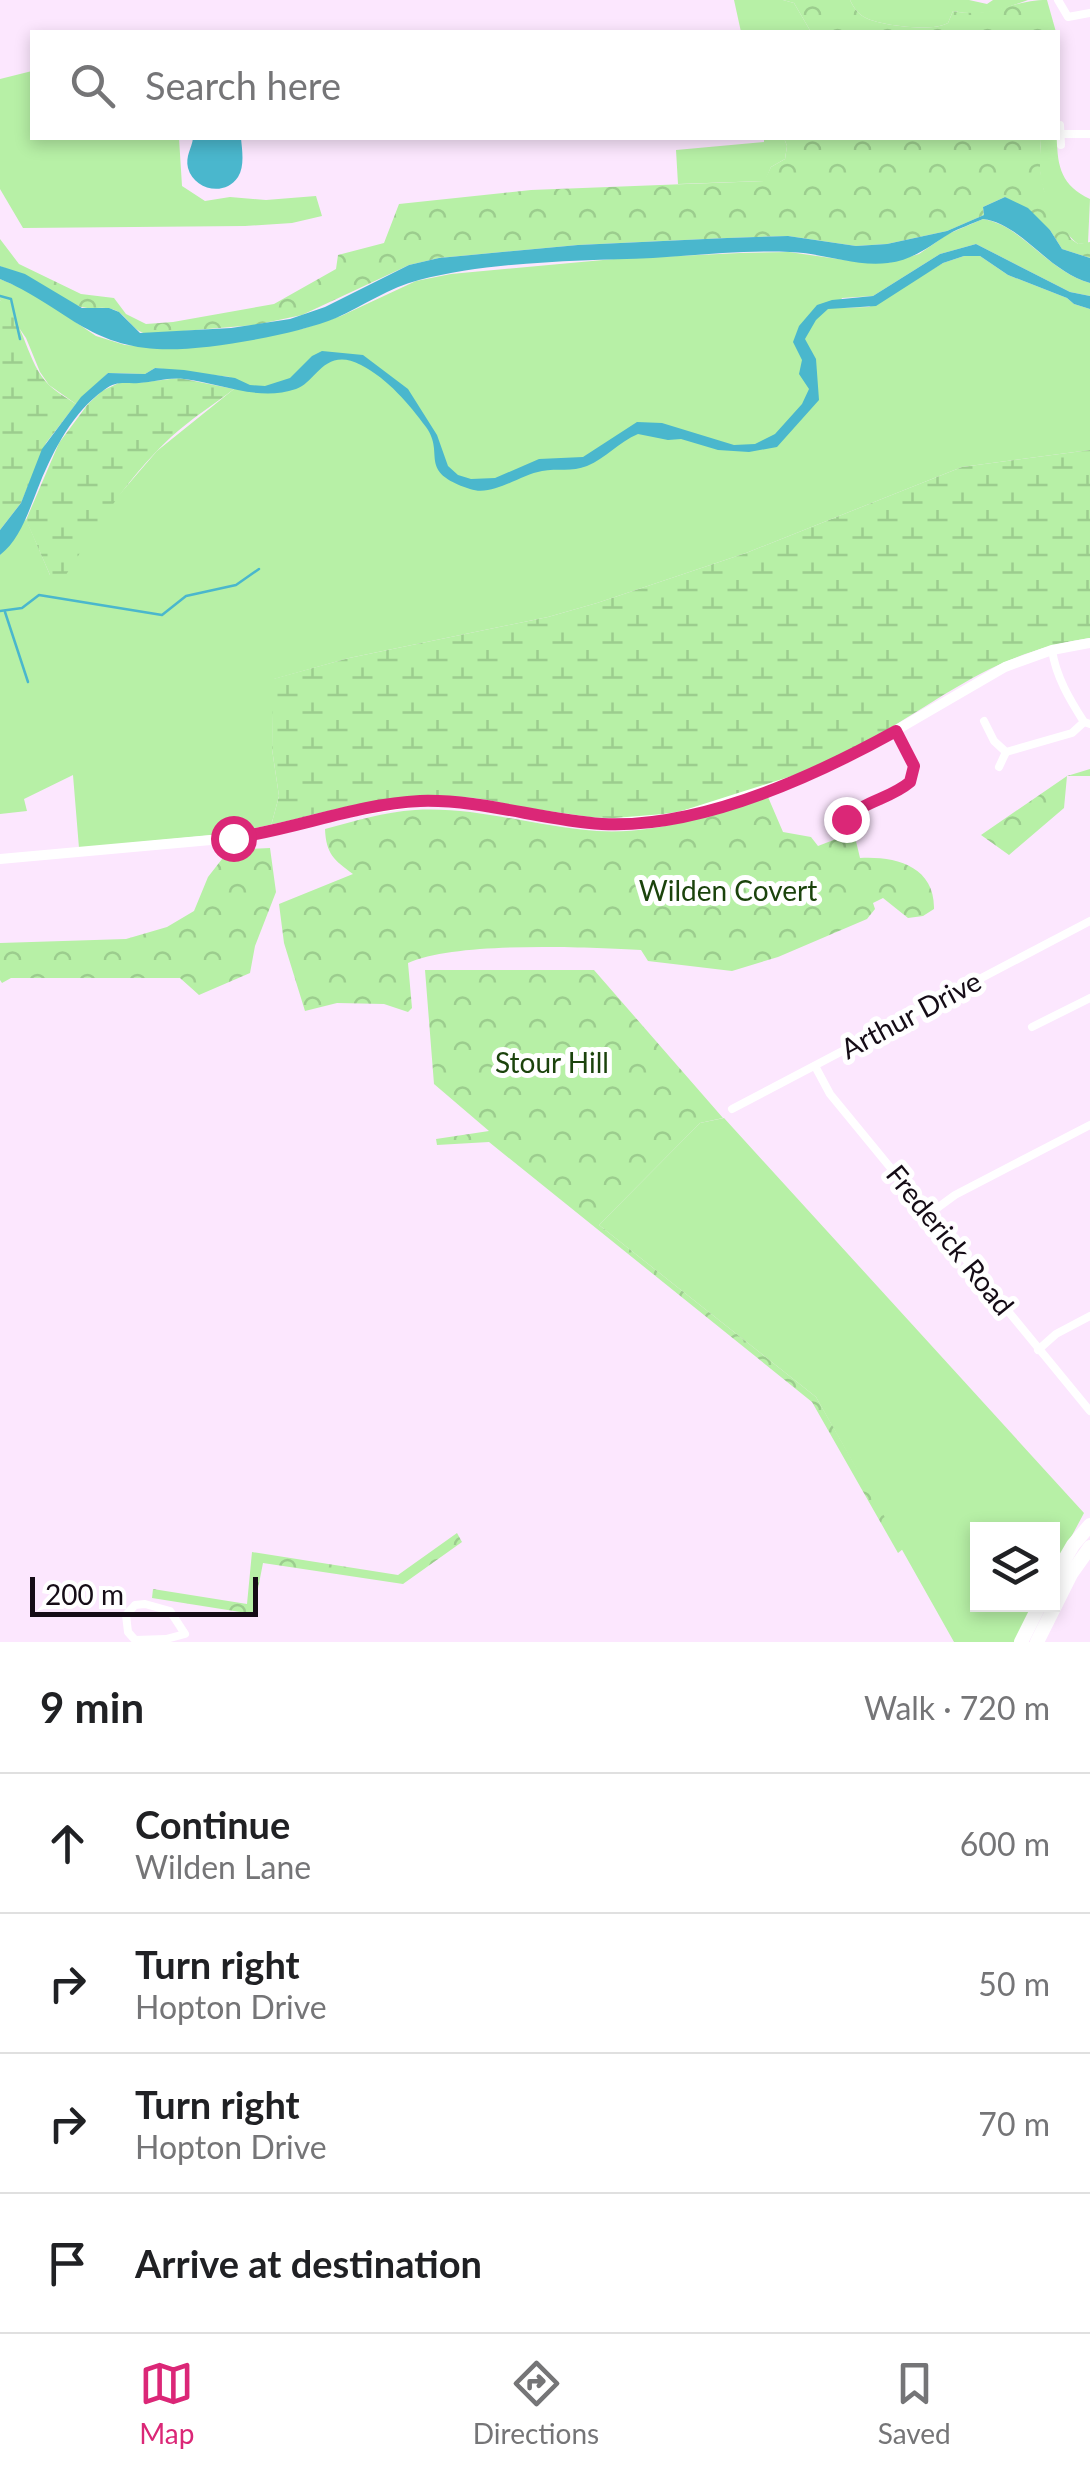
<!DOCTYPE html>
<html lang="en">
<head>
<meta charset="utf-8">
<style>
  body { margin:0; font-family:Lato,sans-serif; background:#f2f2f2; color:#202124 }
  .controls { position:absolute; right:30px; bottom:30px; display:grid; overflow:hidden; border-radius:0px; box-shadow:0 5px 15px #0003 }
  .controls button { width:90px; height:90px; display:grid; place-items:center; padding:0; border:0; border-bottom:2px solid #e0e0e0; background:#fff; color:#202124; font:50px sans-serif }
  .scale { position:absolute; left:30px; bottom:25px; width:228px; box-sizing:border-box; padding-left:10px; border:5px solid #150c16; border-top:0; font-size:28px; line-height:35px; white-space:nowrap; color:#150c16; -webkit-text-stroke:8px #fff; paint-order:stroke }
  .stop { position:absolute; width:30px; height:30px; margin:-22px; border:8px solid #db2777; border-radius:50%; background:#fff }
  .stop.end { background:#db2777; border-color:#fff; box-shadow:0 2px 10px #0008 }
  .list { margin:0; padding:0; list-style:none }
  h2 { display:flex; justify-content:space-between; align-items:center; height:130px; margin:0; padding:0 40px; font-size:42px }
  h2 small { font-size:32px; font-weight:400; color:#757577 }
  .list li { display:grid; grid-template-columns:65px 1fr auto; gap:30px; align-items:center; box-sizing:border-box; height:140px; padding:0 40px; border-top:2px solid #e0e0e0 }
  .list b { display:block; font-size:38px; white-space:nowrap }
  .list p { margin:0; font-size:32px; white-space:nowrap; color:#757577 }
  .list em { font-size:32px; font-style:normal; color:#757577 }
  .icon { flex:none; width:55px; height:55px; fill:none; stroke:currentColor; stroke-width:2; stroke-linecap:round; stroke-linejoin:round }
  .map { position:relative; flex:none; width:1090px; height:1642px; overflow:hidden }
  .search { position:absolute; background:#fff; box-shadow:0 5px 15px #0003; left:30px; right:30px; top:30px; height:110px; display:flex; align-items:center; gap:25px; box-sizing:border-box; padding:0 35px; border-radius:0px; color:#757577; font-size:38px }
  .sheet { height:690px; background:#fff }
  nav { display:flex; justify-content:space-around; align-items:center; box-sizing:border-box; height:140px; border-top:2px solid #e0e0e0; background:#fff; font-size:28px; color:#757577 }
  nav a { display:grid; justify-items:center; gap:5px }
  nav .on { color:#db2777 }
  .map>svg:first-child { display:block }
  .grass { fill:#b7f0a6 }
  .forest { fill:url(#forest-crowns) }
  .wetland { fill:url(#wetland-marsh) }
  .water { fill:#4ab7cd }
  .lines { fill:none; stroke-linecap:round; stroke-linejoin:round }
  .stream { stroke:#4ab7cd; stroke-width:2.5 }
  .minor { stroke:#fff; stroke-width:8 }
  .tertiary { stroke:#fff; stroke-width:10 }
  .trunk { stroke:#fff; stroke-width:14 }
  .route { stroke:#db2777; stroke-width:12 }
  .labels { text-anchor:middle; stroke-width:10; stroke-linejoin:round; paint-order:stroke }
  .park-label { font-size:28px; fill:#1b430c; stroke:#fff }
  .street-label { font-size:28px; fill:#150c16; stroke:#fff }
</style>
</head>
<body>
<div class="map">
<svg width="1090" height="1642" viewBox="0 0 1090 1642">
  <defs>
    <pattern id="forest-crowns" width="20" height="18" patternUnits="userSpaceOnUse" patternTransform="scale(2.5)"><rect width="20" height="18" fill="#b7f0a6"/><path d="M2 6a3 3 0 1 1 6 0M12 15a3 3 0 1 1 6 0" fill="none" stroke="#9ccd8e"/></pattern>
    <pattern id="wetland-marsh" width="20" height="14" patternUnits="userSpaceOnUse" patternTransform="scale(2.5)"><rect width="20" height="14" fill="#b7f0a6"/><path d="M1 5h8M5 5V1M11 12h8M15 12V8" fill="none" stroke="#9ccd8e"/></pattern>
  </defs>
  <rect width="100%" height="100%" fill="#fce7fe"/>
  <g class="grass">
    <polygon points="734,0 783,0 794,3 811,32 741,32"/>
    <path d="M 850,0 L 969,0 L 987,4 L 993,0 L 1028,0 C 999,10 984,17 953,11 L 948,23 C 933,32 883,26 866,18 C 858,14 854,8 850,0 Z"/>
    <polygon points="32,71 32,138 179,138 182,186 205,201 230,197 266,200 316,196 322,216 292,223 245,226 23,228 0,189 0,79"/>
    <polygon points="764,138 784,138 787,146 785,159 771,167 765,181 678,184 676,150 764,142"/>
    <path d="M 1040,138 L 1057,138 C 1057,167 1062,186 1090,199 L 1088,243 L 1078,244 C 1058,228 1042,196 1040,171 C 1039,160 1041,149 1040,138 Z"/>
    <path d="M 983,219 C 1022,225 1047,271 1090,283 L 1090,296 L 1070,292 L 976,244 L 940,254 L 873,296 L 842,298 L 837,308 L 869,307 L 943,263 L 964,256 L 980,256 L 1008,275 L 1067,298 L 1074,304 L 1090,309 L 1090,450 L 962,467 L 746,553 L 597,603 L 548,617 L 349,658 L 274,679 L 272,749 L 279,796 L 271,826 L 233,833 L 79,848 L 73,775 L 24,799 L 27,811 L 0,814 L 0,555 L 26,519 L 50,575 L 157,451 L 234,389 L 230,377 L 155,368 L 145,374 L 108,373 L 76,404 L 49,385 L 40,372 L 26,338 L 0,300 L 0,279 L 33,293 L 96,336 L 125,345 L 179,349 L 302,329 L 341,316 L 416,281 L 451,274 L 614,259 L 740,253 L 789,252 L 866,263 L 888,263 L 919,254 L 948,234 Z"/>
    <polygon points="724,1118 1084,1513 1053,1571 1052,1530 978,1530 978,1604 1034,1605 1014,1642 954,1642 816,1397 599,1225 700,1123"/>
  </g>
  <g class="forest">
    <path d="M 783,0 L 850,0 C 854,8 858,14 866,18 C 883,26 933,32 948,23 L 953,11 C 993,19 1010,0 1047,0 L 1056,32 L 811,32 L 794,3 Z"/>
    <path d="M 784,138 L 1040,138 L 1040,170 L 1044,190 L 1071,239 L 1078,244 L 1090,242 L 1090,258 L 1062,249 L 1050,230 L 1005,197 L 983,207 L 984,215 L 947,231 L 887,244 L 856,246 L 788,236 L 727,238 L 578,245 L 439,258 L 409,265 L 302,315 L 255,325 L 148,334 C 133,332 129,318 117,311 C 105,304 91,311 78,306 C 51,295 28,276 0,266 L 0,239 L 19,264 L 81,294 L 114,298 L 126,314 L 146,324 L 173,322 L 274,304 L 336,269 L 338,255 L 384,243 L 399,204 L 531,190 L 764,181 L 771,167 L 785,159 L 787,146 Z"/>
    <polygon points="1090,769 1090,776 1067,776 1064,808 1009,855 981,835 1067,776"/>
    <path d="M 768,797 L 783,832 L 811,837 L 818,846 L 849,834 L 855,837 L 860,858 C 895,856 935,866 934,909 L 923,916 L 908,918 L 883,898 L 873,903 L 875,909 L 867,919 L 778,957 L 732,971 L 648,961 L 641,950 C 585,947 457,941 408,963 L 412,1008 L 408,1012 L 384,1004 L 337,1003 L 305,1011 L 284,943 L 279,904 L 353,874 C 334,860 326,854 325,829 C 355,821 384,812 415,810 C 475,806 537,827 597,831 C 656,835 712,814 768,797 Z"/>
    <polygon points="270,848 276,892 255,946 250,973 199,995 180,978 11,978 2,983 0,980 0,943 126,939 167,927 194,911 208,877 229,850"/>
    <polygon points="425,970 594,970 723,1118 700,1123 599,1225 816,1397 903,1549 898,1553 812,1402 489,1142 437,1145 436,1139 489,1131 434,1084"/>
    <polygon points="457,1533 462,1542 403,1584 263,1563 253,1614 152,1598 153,1589 247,1604 252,1552 398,1575"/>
  </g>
  <g class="wetland">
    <path d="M 0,300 C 26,324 26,362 49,385 C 56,392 67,398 76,404 L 46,443 L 21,503 L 0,530 Z"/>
    <path d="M 179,378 L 234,389 C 213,405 191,419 171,437 C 126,479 95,530 62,581 L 50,575 L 26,520 L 59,443 L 88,404 L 102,391 L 123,381 L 137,383 Z"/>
    <path d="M 1090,450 L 1090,638 C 994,652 946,697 866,742 C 811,772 750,794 689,809 C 640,821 589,820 539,811 C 514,806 490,799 465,797 C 398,792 335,808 271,826 L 279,796 L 272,749 L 273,679 L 349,658 L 548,617 L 597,603 L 746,553 L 962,467 Z"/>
  </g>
  <g class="water">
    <path d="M 193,138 L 241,138 C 242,150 245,166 238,177 C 225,197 194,190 188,168 C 185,156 192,148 193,138 Z"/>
    <path d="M 1005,197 L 1028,208 L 1050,230 L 1062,249 L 1090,258 L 1090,283 C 1047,271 1022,224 983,219 C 972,224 959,228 949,234 C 928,247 913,260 888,263 C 855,267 823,253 790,252 C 745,250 699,255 653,258 C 578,261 492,261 419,280 C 390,287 363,306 336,318 C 295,335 201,352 157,349 C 86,345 61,304 0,279 L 0,266 L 25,274 L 82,308 L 109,308 L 119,312 L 140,333 L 231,328 L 290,319 L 325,307 L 409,265 L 439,258 L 578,245 L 727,238 L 788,236 L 856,246 L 887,244 L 947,231 L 984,215 L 983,207 Z"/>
    <path d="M 976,244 L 1070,292 L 1090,296 L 1090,309 L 1074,304 L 1067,298 L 1008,275 L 980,256 L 964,256 L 943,263 L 876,306 L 828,309 L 816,320 L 805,339 L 816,359 L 819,400 L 777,447 L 749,452 L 718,450 L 681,439 L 668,440 L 638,434 C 619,442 606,458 587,466 C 572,472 557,468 542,471 C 519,475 493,497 470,489 C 416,471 446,455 426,427 C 409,404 388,379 361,365 C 324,346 316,383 296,389 C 258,402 221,383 184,379 C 169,377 154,382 139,383 C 125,384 117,380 104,390 C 73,412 54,449 40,483 C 30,507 21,539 0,555 L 0,530 L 21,503 L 42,449 L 81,397 L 108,373 L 145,374 L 155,368 L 184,370 L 235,378 L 250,385 L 265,386 L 290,378 L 312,356 L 322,351 L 363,355 L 408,389 L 437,435 L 448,466 L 458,475 L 471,479 L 495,478 L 539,459 L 583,457 L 637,422 L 662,423 L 734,445 L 755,444 L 775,434 L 802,404 L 809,389 L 799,374 L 802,360 L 793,342 L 799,326 L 817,305 L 832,300 L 873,296 L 940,254 Z"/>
  </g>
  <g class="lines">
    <g class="stream">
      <polyline points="0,296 11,299 20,339"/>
      <polyline points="0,611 22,608 39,595 162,615 186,596 236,585 259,569"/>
      <polyline points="5,612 28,682"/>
    </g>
    <g class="minor">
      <polyline points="1058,0 1068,17 1090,13"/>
      <polyline points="1060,125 1061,145"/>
      <polyline points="1061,134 1090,134"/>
      <path d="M 1052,650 C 1056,677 1070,700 1084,722 L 1090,724"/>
      <polyline points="984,721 994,741 1006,752 1072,733 1084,722"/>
      <polyline points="999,767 1006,752"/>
      <path d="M 846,819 C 865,800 890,799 910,782 L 914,766 L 896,731"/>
      <polyline points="1032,1027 1090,998"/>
      <polyline points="815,1066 830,1094 1090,1411"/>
      <polyline points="732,1109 1090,921"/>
      <polyline points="929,1214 955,1195 1090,1125"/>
      <polyline points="1038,1350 1056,1334 1090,1316"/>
      <polygon points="145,1604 170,1611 185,1634 166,1639 135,1640 128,1632 126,1615 135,1605"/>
    </g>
    <polyline class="tertiary" points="0,859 233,838 356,811 424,801 452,802 603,824 676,818 808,776 857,753 1005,667 1052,650 1090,643"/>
    <g class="trunk">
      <polyline points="1052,1581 1073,1545 1090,1525"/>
      <polyline points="1021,1642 1040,1604"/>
      <polyline points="1037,1642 1071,1574 1090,1547"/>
    </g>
  </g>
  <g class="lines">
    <path class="route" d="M 233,838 C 296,829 357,804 420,801 C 481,799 541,820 602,824 C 699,829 813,777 896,731 L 914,766 L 910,782 C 890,799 866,800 846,819"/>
  </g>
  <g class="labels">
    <g class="park-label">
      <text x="728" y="901">Wilden Covert</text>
      <text x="552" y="1073">Stour Hill</text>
    </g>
    <g class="street-label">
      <text transform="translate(911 1015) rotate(-28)" y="10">Arthur Drive</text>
      <text transform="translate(950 1240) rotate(51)" y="10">Frederick Road</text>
    </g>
  </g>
</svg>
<div class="controls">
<button><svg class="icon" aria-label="layers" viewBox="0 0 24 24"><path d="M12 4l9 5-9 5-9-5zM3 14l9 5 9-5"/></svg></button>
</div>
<div class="scale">200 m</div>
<div class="stop" style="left:233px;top:838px"></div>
<div class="stop end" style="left:846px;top:819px"></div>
<div class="search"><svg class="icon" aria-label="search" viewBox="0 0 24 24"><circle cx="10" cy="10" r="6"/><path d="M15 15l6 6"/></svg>Search here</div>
</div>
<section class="sheet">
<h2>9 min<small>Walk · 720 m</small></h2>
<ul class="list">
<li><svg class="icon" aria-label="ahead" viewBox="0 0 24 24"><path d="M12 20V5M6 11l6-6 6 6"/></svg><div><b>Continue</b><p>Wilden Lane</p></div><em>600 m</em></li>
<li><svg class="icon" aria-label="right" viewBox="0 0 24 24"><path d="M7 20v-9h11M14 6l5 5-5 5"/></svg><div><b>Turn right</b><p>Hopton Drive</p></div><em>50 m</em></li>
<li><svg class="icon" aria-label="right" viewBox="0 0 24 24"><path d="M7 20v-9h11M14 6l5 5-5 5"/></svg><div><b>Turn right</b><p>Hopton Drive</p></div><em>70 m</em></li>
<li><svg class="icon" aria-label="arrive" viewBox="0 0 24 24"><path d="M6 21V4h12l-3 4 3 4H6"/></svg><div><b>Arrive at destination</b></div></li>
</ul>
</section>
<nav>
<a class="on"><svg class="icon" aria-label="map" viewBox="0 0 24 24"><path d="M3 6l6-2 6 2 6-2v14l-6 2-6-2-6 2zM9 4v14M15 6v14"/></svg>Map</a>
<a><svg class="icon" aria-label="directions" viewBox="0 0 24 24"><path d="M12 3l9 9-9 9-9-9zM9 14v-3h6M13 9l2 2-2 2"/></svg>Directions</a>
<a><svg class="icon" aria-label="saved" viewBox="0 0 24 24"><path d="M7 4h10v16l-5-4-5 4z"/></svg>Saved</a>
</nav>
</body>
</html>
